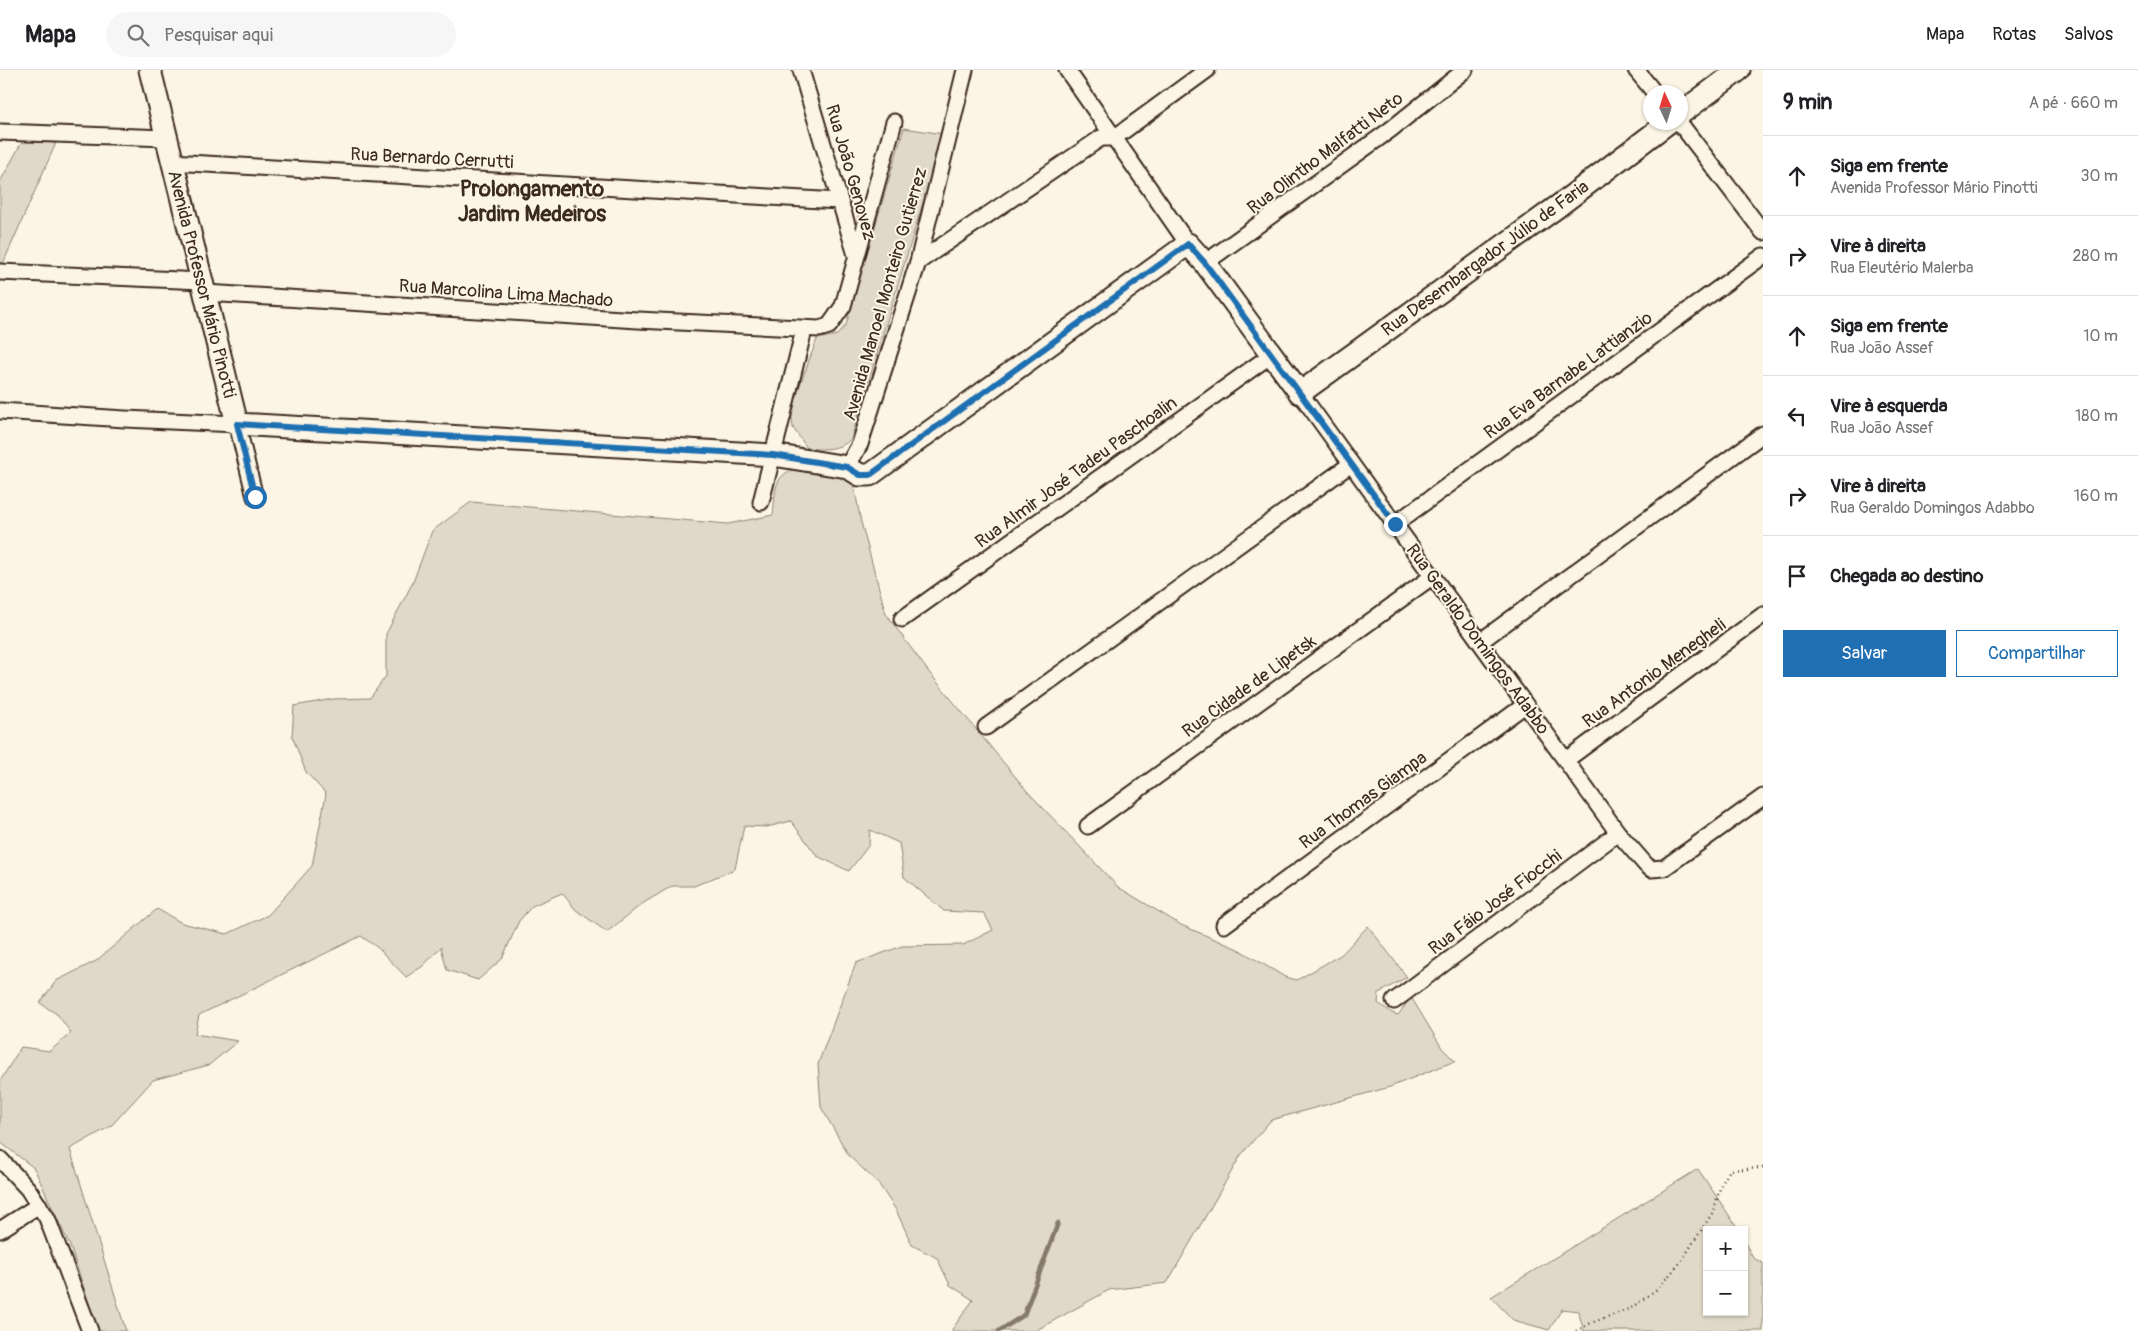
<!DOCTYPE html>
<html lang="pt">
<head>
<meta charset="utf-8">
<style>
  body { margin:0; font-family:Pangolin,sans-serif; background:#f6f6f6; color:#202124 }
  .controls { position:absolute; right:15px; bottom:15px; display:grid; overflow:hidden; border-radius:0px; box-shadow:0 1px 4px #0004 }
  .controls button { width:45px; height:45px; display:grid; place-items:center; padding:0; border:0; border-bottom:1px solid #e0e0e0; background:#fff; color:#202124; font:25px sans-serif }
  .compass { position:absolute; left:1643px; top:15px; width:45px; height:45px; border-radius:50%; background:#fff; box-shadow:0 1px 4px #0004; rotate:356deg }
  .stop { position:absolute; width:15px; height:15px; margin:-11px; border:4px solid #1f6fb2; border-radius:50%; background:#fff }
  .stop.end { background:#1f6fb2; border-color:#fff; box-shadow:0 1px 5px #0008 }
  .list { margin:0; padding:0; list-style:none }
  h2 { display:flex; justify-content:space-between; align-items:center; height:65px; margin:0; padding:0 20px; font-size:21px }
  h2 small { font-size:16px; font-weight:400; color:#757577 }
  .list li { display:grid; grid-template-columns:32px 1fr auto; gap:15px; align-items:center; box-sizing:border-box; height:80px; padding:0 20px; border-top:1px solid #e0e0e0 }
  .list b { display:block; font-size:19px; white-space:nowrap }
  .list p { margin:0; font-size:16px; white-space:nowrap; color:#757577 }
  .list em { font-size:16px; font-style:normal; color:#757577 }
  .actions { display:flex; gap:10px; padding:15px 20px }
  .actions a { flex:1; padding:11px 0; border:1px solid #1f6fb2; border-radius:0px; text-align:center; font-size:18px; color:#1f6fb2 }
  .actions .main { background:#1f6fb2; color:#fff }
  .icon { flex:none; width:28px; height:28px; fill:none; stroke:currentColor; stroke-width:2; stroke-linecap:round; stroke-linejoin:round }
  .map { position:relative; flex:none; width:1763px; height:1261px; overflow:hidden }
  header { display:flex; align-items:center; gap:30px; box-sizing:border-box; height:70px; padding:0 25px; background:#fff; border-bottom:1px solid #e0e0e0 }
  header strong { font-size:24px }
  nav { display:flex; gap:28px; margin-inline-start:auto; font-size:18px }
  .search { width:350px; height:45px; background:#f6f6f6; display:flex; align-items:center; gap:12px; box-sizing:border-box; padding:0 18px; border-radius:28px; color:#757577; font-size:19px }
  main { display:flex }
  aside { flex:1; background:#fff }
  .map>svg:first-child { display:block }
  .green { fill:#e0d8c8; stroke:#8e8173 }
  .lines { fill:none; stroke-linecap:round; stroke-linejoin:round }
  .stream { stroke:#85796b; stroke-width:4.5 }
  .street-casing { stroke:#3b2a1e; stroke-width:19 }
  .secondary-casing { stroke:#3b2a1e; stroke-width:25 }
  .path { stroke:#3b2a1e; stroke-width:2.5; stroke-dasharray:1 4; stroke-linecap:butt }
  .street { stroke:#fcf5e5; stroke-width:15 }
  .secondary { stroke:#fcf5e5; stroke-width:21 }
  .route { stroke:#1f6fb2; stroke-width:6 }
  .labels { text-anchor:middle; stroke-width:4; stroke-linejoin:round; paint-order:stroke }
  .street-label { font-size:18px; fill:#3b2a1e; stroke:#fcf5e5 }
  .district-label { font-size:22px; font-weight:bold; fill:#3b2a1e; stroke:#fcf5e5 }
</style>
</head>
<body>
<header>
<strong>Mapa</strong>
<div class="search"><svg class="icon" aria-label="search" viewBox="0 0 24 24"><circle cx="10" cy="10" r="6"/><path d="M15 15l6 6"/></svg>Pesquisar aqui</div>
<nav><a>Mapa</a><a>Rotas</a><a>Salvos</a></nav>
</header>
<main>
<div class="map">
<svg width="1763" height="1261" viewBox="0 0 1763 1261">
  <rect width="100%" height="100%" fill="#fcf5e5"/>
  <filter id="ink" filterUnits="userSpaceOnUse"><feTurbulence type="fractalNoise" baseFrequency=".02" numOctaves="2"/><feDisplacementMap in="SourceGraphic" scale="10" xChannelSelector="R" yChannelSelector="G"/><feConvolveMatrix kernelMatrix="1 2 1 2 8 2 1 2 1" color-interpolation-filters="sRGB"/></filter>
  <g filter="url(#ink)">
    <g class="green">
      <path d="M 904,58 L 944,64 L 851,369 C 840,380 822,380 807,378 L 793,358 L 791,339 L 817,269 L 837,265 L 846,255 Z"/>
      <polygon points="23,70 56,73 2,196 0,197 0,112"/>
      <path d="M 802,397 L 824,397 L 853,410 L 861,452 L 886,544 L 928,601 L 1027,721 L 1118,817 L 1181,855 L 1238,879 L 1285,907 L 1297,910 L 1342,884 L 1368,856 L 1407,907 L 1379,923 L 1378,933 L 1392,943 L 1398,945 L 1411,927 L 1442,978 L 1455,991 L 1390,1017 L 1271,1050 L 1241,1085 L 1167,1213 L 1109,1220 L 1035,1261 L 951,1261 L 973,1230 L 950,1215 L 937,1188 L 912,1175 L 896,1140 L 878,1113 L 849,1086 L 821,1037 L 818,994 L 856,893 L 902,876 L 963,875 L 993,860 L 984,843 L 944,841 L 904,807 L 899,773 L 870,760 L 869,775 L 849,801 L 817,786 L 791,751 L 767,757 L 744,756 L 735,799 L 694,816 L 672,816 L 642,834 L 607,862 L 576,840 L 562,823 L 532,836 L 519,851 L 502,889 L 478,910 L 447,900 L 441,877 L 423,896 L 406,907 L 378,878 L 361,866 L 199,945 L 195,964 L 238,971 L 209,995 L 153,1010 L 111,1056 L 70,1079 L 126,1261 L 98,1261 L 70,1176 L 34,1098 L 0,1072 L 0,1011 L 21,977 L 50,981 L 71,963 L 58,945 L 40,933 L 56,911 L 96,891 L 157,839 L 182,853 L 227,864 L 268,845 L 312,796 L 326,724 L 306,702 L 292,666 L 294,636 L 333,629 L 370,628 L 386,606 L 386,564 L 413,512 L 432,461 L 471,432 L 728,454 L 773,445 C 776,420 772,403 802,397 Z"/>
      <polygon points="1698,1099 1739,1160 1707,1160 1707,1242 1744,1242 1744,1171 1753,1188 1763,1193 1763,1261 1584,1261 1578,1241 1562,1239 1549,1260 1513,1250 1491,1227"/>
    </g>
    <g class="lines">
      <polyline class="stream" points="999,1261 1024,1245 1058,1153"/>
      <g class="street-casing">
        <g id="street">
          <polyline points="801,0 856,185"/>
          <polyline points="1067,0 1188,174"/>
          <polyline points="1636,0 1654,22"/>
          <polyline points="1679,52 1763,162"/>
          <polyline points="0,62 166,68"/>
          <polyline points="171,92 839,131"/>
          <polyline points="918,192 1101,68 1114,68 1207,0"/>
          <polyline points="1205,193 1390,60 1465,0"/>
          <polyline points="0,202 202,211"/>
          <polyline points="206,223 638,250 819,259 829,256 843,236 894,52"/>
          <polyline points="1300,323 1618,763 1646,795 1651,799 1664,798 1763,727"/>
          <polyline points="0,341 125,349 237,354 255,427"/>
          <polyline points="847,397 860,374 918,192 965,0"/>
          <polyline points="761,432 804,260"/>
          <polyline points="1395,454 1763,186"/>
          <polyline points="902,549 1271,285"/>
          <polyline points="1481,571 1763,364"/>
          <polyline points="986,657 1351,394"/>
          <polyline points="1566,690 1763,545"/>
          <polyline points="1088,756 1433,506"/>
          <polyline points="1224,855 1525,635"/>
          <polyline points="1394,931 1618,763"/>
          <polyline points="0,1089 28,1119 47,1148 90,1261"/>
          <polyline points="0,1160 39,1135"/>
        </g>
      </g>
      <g class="secondary-casing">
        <g id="secondary">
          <polyline points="150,0 237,354 773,385 847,397 860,405 870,405 1188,174 1205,193 1300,323 1557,137 1669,52"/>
          <polyline points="1680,44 1739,0"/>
        </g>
      </g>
      <polyline class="path" points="1576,1261 1591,1253 1631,1238 1657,1219 1680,1193 1713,1142 1721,1115 1730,1100 1763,1098"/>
      <use href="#street" class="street"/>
      <use href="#secondary" class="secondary"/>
    </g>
  </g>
  <g class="lines" filter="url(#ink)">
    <polyline class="route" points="255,427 237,354 773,385 847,397 860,405 870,405 1188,174 1205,193 1395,454"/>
  </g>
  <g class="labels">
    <g class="street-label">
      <text transform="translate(1325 83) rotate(-37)" y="6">Rua Olintho Malfatti Neto</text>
      <text transform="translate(432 88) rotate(3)" y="6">Rua Bernardo Cerrutti</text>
      <text transform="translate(851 102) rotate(74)" y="6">Rua João Genovez</text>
      <text transform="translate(1485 188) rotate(-36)" y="6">Rua Desembargador Júlio de Faria</text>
      <text transform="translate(202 214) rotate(76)" y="6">Avenida Professor Mário Pinotti</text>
      <text transform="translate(506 223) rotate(4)" y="6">Rua Marcolina Lima Machado</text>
      <text transform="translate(885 224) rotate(-74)" y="6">Avenida Manoel Monteiro Gutierrez</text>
      <text transform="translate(1568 305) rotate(-36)" y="6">Rua Eva Barnabe Lattianzio</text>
      <text transform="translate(1076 402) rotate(-36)" y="6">Rua Almir José Tadeu Paschoalin</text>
      <text transform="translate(1478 569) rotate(54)" y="6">Rua Geraldo Domingos Adabbo</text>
      <text transform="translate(1654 603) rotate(-36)" y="6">Rua Antonio Menegheli</text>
      <text transform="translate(1249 616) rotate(-36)" y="6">Rua Cidade de Lipetsk</text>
      <text transform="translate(1363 730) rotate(-36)" y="6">Rua Thomas Giampa</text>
      <text transform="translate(1495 832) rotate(-37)" y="6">Rua Fáio José Fiocchi</text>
    </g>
    <g class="district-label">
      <text x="532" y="126">Prolongamento<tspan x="532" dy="25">Jardim Medeiros</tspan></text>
    </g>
  </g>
</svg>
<div class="controls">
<button>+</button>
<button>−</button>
</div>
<svg class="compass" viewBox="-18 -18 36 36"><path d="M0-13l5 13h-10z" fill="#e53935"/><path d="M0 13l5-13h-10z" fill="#757577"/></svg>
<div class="stop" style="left:255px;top:427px"></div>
<div class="stop end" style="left:1395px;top:454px"></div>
</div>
<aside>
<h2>9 min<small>A pé · 660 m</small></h2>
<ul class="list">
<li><svg class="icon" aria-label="ahead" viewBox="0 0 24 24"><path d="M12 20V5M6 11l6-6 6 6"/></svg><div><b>Siga em frente</b><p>Avenida Professor Mário Pinotti</p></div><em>30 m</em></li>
<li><svg class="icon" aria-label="right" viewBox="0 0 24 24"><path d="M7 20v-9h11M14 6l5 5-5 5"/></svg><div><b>Vire à direita</b><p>Rua Eleutério Malerba</p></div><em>280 m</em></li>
<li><svg class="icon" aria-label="ahead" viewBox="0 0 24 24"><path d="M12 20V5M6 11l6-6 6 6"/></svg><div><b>Siga em frente</b><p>Rua João Assef</p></div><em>10 m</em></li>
<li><svg class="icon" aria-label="left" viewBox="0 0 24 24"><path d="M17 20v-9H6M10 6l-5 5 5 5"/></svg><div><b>Vire à esquerda</b><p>Rua João Assef</p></div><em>180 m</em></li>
<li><svg class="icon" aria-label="right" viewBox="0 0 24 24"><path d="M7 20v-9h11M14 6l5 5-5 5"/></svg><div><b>Vire à direita</b><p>Rua Geraldo Domingos Adabbo</p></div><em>160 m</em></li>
<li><svg class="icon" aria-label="arrive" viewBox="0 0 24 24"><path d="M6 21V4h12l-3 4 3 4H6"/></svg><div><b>Chegada ao destino</b></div></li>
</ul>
<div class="actions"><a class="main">Salvar</a><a>Compartilhar</a></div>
</aside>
</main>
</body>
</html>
